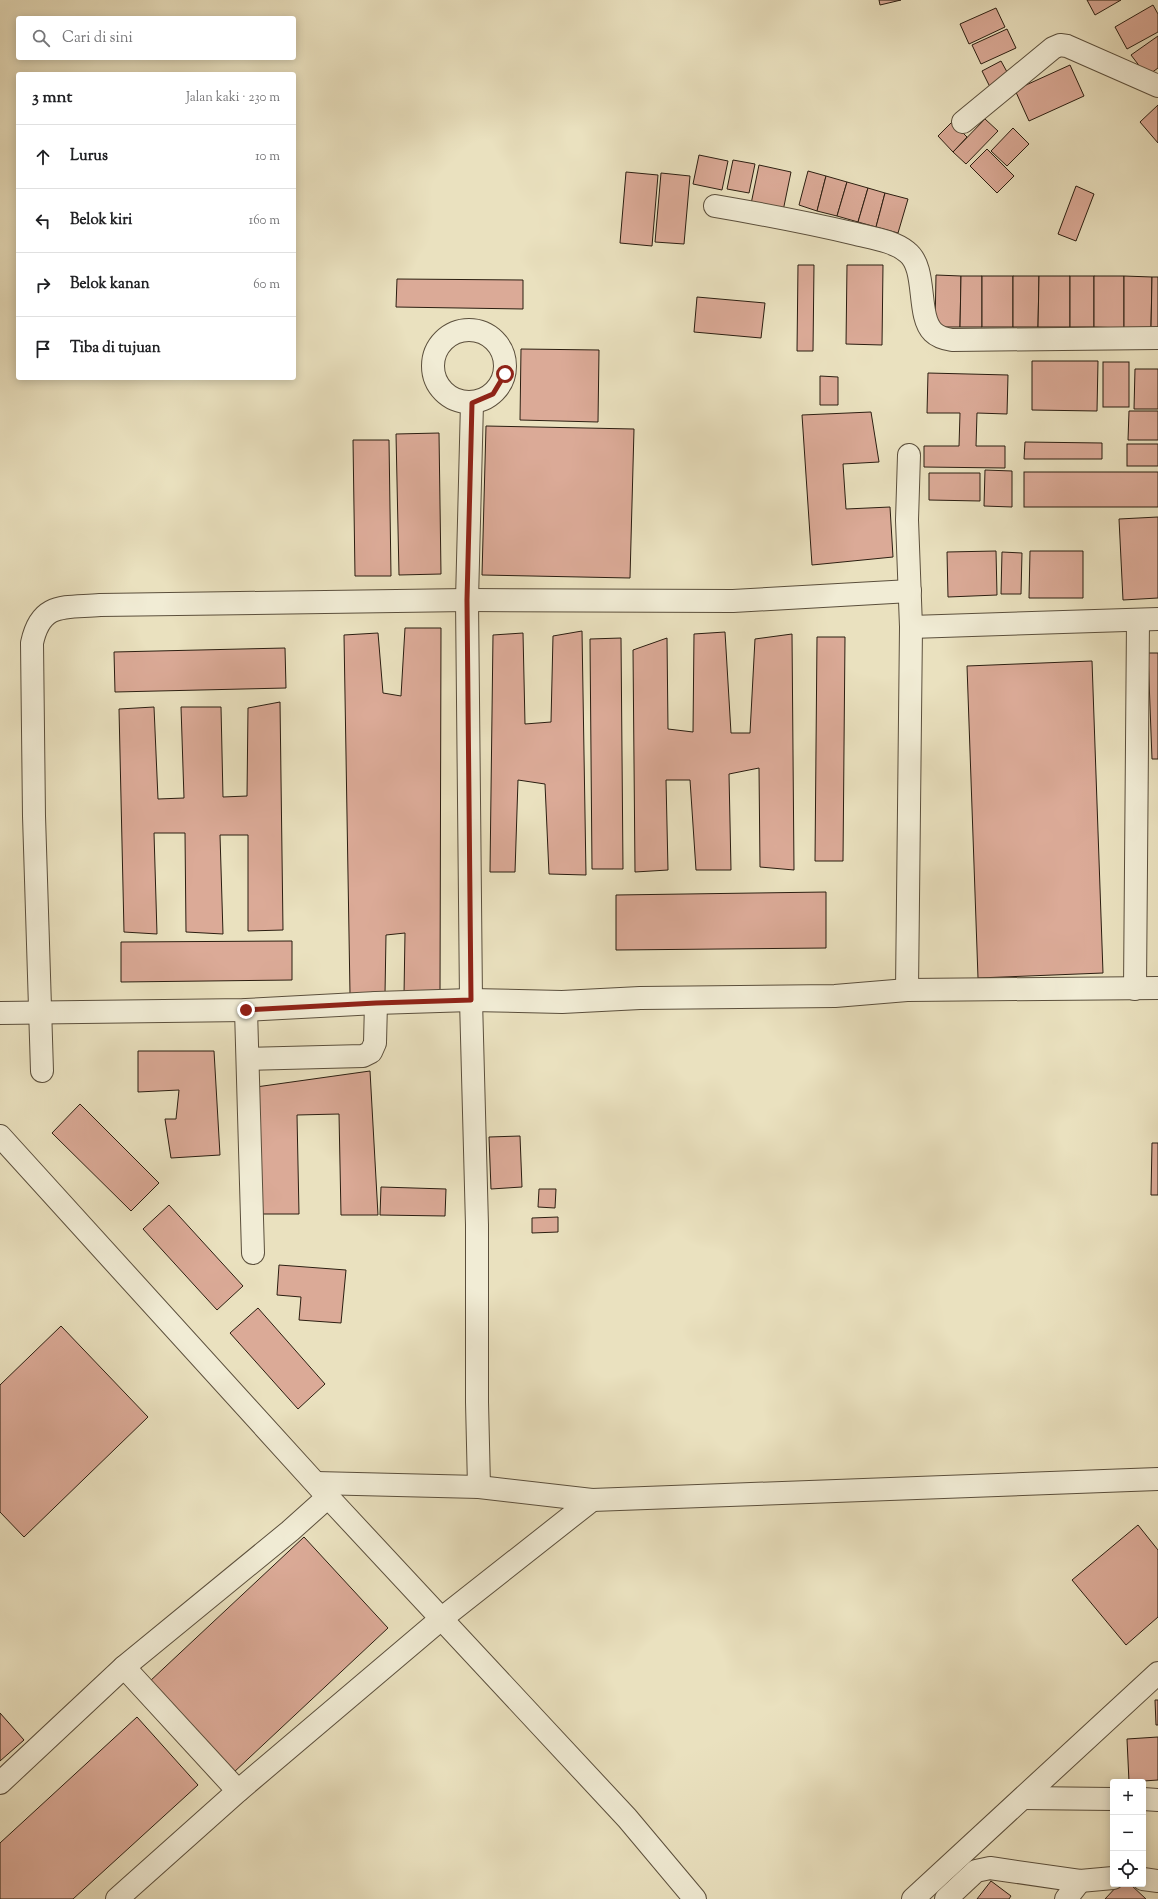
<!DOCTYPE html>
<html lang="id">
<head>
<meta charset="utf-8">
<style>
  body { margin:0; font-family:"Sorts Mill Goudy",serif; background:#f6f6f6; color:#202124 }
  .controls { position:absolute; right:12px; bottom:12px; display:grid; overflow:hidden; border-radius:4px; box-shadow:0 2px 10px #0003 }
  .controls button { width:36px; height:36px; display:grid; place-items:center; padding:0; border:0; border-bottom:1px solid #e0e0e0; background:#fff; color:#202124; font:20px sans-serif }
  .stop { position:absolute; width:12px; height:12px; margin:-9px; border:3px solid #8f2418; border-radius:50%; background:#fff }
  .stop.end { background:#8f2418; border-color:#fff; box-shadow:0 1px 4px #0008 }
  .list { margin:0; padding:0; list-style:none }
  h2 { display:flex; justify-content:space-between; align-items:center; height:52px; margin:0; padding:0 16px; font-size:17px }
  h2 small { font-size:13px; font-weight:400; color:#757577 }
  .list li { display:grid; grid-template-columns:26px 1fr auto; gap:12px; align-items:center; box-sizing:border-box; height:64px; padding:0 16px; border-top:1px solid #e0e0e0 }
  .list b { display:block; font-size:15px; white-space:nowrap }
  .list em { font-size:13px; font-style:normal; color:#757577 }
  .icon { flex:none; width:22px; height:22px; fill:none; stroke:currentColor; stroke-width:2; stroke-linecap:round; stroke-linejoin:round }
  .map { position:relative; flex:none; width:1158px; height:1899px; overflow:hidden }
  .search { position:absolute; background:#fff; box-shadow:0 2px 10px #0003; left:16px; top:16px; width:280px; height:44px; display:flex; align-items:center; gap:10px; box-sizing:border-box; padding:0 14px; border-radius:4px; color:#757577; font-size:15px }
  .panel { position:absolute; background:#fff; box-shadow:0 2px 10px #0003; left:16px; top:72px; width:280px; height:308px; border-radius:4px }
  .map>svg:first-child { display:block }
  .building { fill:#dbaa97; stroke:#2b1e11 }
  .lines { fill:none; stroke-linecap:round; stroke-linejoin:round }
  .minor-casing { stroke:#5b4f3c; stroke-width:24 }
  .minor { stroke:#f1ecd5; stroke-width:22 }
  .route { stroke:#8f2418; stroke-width:5 }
</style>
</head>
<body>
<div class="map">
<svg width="1158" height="1899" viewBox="0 0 1158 1899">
  <rect width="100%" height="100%" fill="#eae1bf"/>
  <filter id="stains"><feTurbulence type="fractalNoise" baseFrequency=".005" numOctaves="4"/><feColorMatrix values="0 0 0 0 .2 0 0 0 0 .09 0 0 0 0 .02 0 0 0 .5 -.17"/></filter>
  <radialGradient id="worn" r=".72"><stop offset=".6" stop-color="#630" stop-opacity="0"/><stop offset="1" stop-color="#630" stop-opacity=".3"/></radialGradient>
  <g class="building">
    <polygon points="879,0 901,0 880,5"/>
    <polygon points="1087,0 1121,0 1095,15"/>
    <polygon points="1153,5 1158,14 1158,32 1127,49 1115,27"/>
    <polygon points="996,8 1005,27 969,44 960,24"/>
    <polygon points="1007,29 1016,48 981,64 972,45"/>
    <polygon points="1158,36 1158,68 1147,76 1131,55"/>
    <polygon points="1001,61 1012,81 992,91 982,71"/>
    <polygon points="1070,65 1084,96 1029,121 1015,90"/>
    <polygon points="1158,105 1158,143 1140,122"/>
    <polygon points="985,119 998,131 966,164 953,152"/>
    <polygon points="952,122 967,137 953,152 938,136"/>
    <polygon points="1013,128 1029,144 1007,166 991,151"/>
    <polygon points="987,149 1014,176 997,193 970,166"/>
    <polygon points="699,155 728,161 722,190 693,184"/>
    <polygon points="733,160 755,164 749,193 727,189"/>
    <polygon points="759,165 791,172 783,211 751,204"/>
    <polygon points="808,171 826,176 817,211 799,205"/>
    <polygon points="626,172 658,175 652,246 620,243"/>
    <polygon points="661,173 690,176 684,244 655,242"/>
    <polygon points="826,176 847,182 837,216 817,211"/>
    <polygon points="847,182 868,188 858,222 837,216"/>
    <polygon points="1076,186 1094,194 1076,241 1058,234"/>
    <polygon points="868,188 885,193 876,227 858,222"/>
    <polygon points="885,193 908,199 898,233 876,227"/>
    <polygon points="798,265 814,265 813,351 797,351"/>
    <polygon points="847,265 883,265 882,345 846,344"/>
    <polygon points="936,275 961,276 960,327 935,327"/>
    <polygon points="961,276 982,276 982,327 960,327"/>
    <rect x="982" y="276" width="31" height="51"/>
    <polygon points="1013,276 1039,276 1038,327 1013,327"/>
    <polygon points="1039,276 1070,276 1070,327 1038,327"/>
    <rect x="1070" y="276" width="24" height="51"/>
    <polygon points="1094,276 1124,276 1124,328 1094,327"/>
    <polygon points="1124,276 1152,277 1151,328 1124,328"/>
    <polygon points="1152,277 1158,277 1158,328 1151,328"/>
    <polygon points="397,279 523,280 523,309 396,307"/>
    <polygon points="697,297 765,303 761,338 694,332"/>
    <polygon points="521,349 599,350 598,422 520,420"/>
    <polygon points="1032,361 1098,361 1097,411 1032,410"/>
    <rect x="1103" y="362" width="26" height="45"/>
    <polygon points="1135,369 1158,369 1158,409 1134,409"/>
    <polygon points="928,373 1008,375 1007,414 977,413 976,446 1005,446 1005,468 924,467 924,446 959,446 960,413 927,413"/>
    <polygon points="820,376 838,377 838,405 820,405"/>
    <polygon points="1129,411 1158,411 1158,440 1128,440"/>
    <polygon points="871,412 879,462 843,464 846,509 890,507 893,557 812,565 802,415"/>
    <polygon points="486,426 634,429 630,578 482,575"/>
    <polygon points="439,433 441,574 399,575 396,434"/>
    <polygon points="353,440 389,440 391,576 355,576"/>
    <polygon points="1025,442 1102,443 1102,459 1024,459"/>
    <rect x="1127" y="444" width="31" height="22"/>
    <polygon points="985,470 1012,471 1012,507 984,506"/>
    <rect x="1024" y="472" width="134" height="35"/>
    <polygon points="929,473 980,473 980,501 929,500"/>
    <polygon points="1158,517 1158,598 1123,600 1119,519"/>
    <polygon points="996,551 997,595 948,597 947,552"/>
    <polygon points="1030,551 1083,551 1083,598 1029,598"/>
    <polygon points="1002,552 1022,553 1021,594 1001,594"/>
    <polygon points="405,628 441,628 440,995 404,995 405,933 386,935 385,994 350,994 344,635 378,633 383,693 401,696"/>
    <polygon points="582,631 586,875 549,874 545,784 518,780 515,872 490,872 493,635 523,633 525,724 551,722 553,636"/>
    <polygon points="725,632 731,733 750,733 755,639 792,634 794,870 760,867 759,768 729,774 731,870 696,870 690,780 666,780 668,870 635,872 633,650 667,638 668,729 693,732 694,634"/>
    <polygon points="817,637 845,637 843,861 815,861"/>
    <polygon points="621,638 623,869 592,869 590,639"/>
    <polygon points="285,648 286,688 115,692 114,652"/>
    <polygon points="1148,653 1158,653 1158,759 1152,759"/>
    <polygon points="1092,661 1103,973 978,978 967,666"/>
    <polygon points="280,702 283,930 248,931 248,835 220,835 223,934 186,932 185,833 154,833 157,934 124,932 119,709 154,707 158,799 184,798 181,707 221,707 223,797 247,796 248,708"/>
    <polygon points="826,892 826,948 616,950 616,895"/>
    <polygon points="292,941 292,980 121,982 121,942"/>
    <polygon points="138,1051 214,1051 220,1155 171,1158 165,1119 176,1119 179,1090 138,1092"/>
    <polygon points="370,1071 378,1215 341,1215 339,1114 297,1115 299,1214 261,1214 256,1087"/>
    <polygon points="80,1104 159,1183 131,1211 52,1133"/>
    <polygon points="520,1136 522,1187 491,1189 489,1137"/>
    <polygon points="1152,1143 1158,1143 1158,1195 1151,1195"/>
    <polygon points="381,1187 446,1189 445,1216 380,1215"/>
    <polygon points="539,1189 556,1189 555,1208 538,1207"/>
    <polygon points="169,1205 243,1286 217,1310 143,1229"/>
    <polygon points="558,1217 558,1232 532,1233 532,1218"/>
    <polygon points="279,1265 346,1270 341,1323 299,1320 301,1297 277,1295"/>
    <polygon points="258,1308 325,1384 298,1409 230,1333"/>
    <polygon points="61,1326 148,1417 24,1537 0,1512 0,1385"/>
    <polygon points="1138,1525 1158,1550 1158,1617 1126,1645 1072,1580"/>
    <polygon points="304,1537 388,1628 233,1773 149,1682"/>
    <polygon points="1155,1700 1158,1700 1158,1725 1156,1725"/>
    <polygon points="0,1713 24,1740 0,1761"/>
    <polygon points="137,1717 198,1785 73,1899 0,1899 0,1843"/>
    <polygon points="1158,1737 1158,1780 1129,1782 1127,1739"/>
    <polygon points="991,1881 1011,1896 1009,1899 977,1899"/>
    <polygon points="1119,1884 1130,1884 1146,1899 1105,1899"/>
  </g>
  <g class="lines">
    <g class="minor-casing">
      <g id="minor">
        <polyline points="963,122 1053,48 1060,45 1067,46 1158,86"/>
        <path d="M 715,206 C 762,214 809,223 856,234 C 872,238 894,241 907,252 C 928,268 916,315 933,332 C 937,336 946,339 952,340 L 1158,338"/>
        <circle cx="469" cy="366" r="36"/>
        <polyline points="472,403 467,600 471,1000 477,1225 477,1402 479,1487"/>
        <polyline points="911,627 1158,619"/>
        <polyline points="1135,989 1138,620"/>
        <polyline points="907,990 911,627 907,520 909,455"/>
        <polyline points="246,1010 253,1253"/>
        <polyline points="0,1013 246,1010 376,1003 471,1000 562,1002 640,998 835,996 907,990 1158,988"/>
        <polyline points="248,1059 363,1056 371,1052 375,1043 376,1003"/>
        <path d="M 42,1071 L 34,816 L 32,643 C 41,601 65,608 100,605 L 467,600 L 733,601 L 910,591"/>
        <polyline points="0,1136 328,1497 627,1818 695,1899"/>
        <polyline points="316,1483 479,1487 592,1500 1158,1479"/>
        <polyline points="124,1667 238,1791"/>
        <polyline points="0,1783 124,1667 290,1531 328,1497"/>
        <polyline points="1023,1798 1113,1799"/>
        <polyline points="1143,1799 1158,1800"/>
        <polyline points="1143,1879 1158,1881"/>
        <polyline points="117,1899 238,1791 441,1619 592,1500"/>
        <polyline points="913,1899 1158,1673"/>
        <polyline points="946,1899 976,1871 990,1868 1080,1881 1113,1878"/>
        <polyline points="1066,1899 1080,1881"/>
      </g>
    </g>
    <use href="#minor" class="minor"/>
  </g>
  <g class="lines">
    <polyline class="route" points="246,1010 376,1003 471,1000 467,600 472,403 493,394 505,374"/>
  </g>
  <rect width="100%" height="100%" filter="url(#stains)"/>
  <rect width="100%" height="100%" fill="url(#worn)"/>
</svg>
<div class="controls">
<button>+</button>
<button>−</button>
<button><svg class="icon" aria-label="locate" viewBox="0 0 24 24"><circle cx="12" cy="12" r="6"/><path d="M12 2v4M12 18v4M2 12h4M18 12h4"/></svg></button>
</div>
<div class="stop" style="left:505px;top:374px"></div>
<div class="stop end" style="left:246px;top:1010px"></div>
<div class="search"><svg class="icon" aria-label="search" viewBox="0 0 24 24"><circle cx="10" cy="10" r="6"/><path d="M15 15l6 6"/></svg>Cari di sini</div>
<section class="panel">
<h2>3 mnt<small>Jalan kaki · 230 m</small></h2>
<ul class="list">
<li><svg class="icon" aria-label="ahead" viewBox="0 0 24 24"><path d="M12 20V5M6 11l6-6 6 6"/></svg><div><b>Lurus</b></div><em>10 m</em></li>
<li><svg class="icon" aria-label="left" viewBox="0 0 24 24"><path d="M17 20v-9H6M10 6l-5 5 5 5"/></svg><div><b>Belok kiri</b></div><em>160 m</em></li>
<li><svg class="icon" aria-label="right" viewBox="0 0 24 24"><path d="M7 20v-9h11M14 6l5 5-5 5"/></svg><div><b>Belok kanan</b></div><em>60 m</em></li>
<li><svg class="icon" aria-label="arrive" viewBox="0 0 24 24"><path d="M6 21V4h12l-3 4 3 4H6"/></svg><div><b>Tiba di tujuan</b></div></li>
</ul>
</section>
</div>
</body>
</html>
